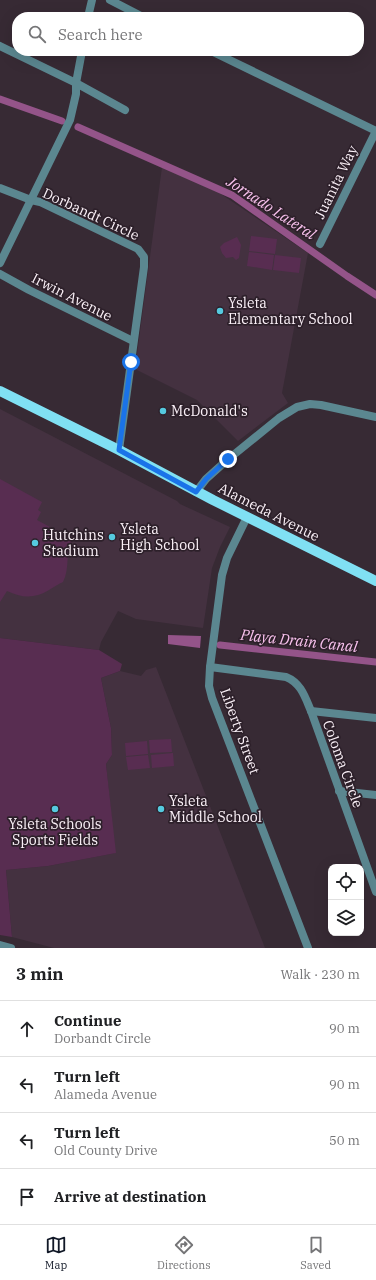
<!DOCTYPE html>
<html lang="en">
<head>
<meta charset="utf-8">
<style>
  body { margin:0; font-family:"IBM Plex Serif",serif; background:#f6f6f6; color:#202124 }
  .controls { position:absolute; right:12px; bottom:12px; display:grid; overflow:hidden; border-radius:8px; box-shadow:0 4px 16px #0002 }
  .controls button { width:36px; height:36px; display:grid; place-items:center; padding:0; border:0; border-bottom:1px solid #e0e0e0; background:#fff; color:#202124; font:20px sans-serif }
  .stop { position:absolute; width:12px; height:12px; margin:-9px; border:3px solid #1a73e8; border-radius:50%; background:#fff }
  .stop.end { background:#1a73e8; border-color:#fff; box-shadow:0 1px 4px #0008 }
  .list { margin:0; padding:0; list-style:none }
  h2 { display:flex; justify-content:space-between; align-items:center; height:52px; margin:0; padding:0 16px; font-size:17px }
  h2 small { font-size:13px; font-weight:400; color:#757577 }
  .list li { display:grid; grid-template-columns:26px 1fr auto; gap:12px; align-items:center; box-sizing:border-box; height:56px; padding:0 16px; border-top:1px solid #e0e0e0 }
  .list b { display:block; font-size:15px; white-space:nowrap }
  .list p { margin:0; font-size:13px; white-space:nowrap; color:#757577 }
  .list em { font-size:13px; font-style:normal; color:#757577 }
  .icon { flex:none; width:22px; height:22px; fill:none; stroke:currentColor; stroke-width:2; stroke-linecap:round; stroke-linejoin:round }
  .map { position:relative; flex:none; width:376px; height:948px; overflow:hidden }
  .search { position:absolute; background:#fff; box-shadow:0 4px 16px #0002; left:12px; right:12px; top:12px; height:44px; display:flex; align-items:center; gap:10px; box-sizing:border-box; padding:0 14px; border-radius:16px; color:#757577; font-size:15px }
  .sheet { height:276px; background:#fff }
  nav { display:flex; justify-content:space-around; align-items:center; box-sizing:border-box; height:56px; border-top:1px solid #e0e0e0; background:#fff; font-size:11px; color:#757577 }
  nav a { display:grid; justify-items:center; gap:2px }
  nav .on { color:#111827 }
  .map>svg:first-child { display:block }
  .built { fill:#443140 }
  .green { fill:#582d51 }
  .water { fill:#945489 }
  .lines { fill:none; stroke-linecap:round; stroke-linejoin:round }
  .canal { stroke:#945489; stroke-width:7 }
  .minor { stroke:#5b8790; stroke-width:8 }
  .major { stroke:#80e0f3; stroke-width:10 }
  .route { stroke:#1a73e8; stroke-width:5 }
  .poi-dot { fill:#55cadf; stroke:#2d202a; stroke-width:1.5 }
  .labels { text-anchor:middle; stroke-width:3.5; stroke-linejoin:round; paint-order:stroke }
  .street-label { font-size:14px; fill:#fbf1f8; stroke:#2d202a }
  .poi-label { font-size:14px; fill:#fbf1f8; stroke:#2d202a; text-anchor:start }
  .water-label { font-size:15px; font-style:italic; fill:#f9c2ee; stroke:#2d202a }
</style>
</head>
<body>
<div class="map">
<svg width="376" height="948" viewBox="0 0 376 948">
  <rect width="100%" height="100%" fill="#372a34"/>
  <g class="built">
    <polygon points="162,167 218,192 308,253 282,393 288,403 238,441 197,400 135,369"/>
    <polygon points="0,409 177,501 180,504 230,527 220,547 212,568 203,628 136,619 118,611 101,642 99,650 0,638"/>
    <polygon points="156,667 265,948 54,948 12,937 6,870 48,866 115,853 106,764 112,755 111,728 101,678 120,671 141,676 146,670"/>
  </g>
  <g class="green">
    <polygon points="251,236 277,239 275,254 249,251"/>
    <polygon points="237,237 241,245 239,258 236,260 233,257 226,258 222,253 220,247 224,243"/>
    <polygon points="249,252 274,255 272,270 247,266"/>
    <polygon points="275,255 301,258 299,273 273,270"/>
    <path d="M 0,479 L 42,502 L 38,510 L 41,512 L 37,520 L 72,539 C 65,554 70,568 63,582 C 58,584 54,587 49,590 C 34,599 22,598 7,591 L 0,602 Z"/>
    <polygon points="0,638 99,650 122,664 120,671 101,678 111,728 112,755 106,764 116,853 48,866 6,870 12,937 0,935"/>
    <polygon points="171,739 172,752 150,753 149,740"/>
    <polygon points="147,741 148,754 126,756 125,743"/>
    <polygon points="173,753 174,766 152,768 151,755"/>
    <polygon points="148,755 150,768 128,770 126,757"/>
  </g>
  <polygon class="water" points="168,635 201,636 200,648 168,644"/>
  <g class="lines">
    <g class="canal">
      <polyline points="0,99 62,121"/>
      <polyline points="78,127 232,195 347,276 376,295"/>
      <polyline points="220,645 376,662"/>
    </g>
    <g class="minor">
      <polyline points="110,0 143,17"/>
      <polyline points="88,17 92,0"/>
      <polyline points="0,46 76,83 125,110"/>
      <polyline points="211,51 376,131"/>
      <polyline points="0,188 31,200 40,202 138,249 144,257 144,267 119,450"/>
      <polyline points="320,244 376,131"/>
      <polyline points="0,263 70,120 76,94 76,83 82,51"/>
      <polyline points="0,274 29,290 133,341"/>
      <polyline points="196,492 206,479 226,461 279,418 297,407 310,404 321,405 376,417"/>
      <polyline points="247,517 227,558 222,575 210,667 209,686 212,698 308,948"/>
      <path d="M 210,667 L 286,677 C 301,683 305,697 311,711 L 376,892"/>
      <polyline points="311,711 376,718"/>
      <polyline points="339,791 376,795"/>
      <polyline points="0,945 11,948"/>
    </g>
    <polyline class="major" points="0,391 119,450 213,500 376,581"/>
  </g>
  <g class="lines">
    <polyline class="route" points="131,362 119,450 196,492 206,479 228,459"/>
  </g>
  <g class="poi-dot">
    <circle cx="220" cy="311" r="4"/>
    <circle cx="163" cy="411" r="4"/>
    <circle cx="112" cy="537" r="4"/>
    <circle cx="35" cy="543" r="4"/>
    <circle cx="55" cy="809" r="4"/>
    <circle cx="161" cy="809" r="4"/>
  </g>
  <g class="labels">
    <g class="street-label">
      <text transform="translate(336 182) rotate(-64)" y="5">Juanita Way</text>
      <text transform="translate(91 214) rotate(25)" y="5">Dorbandt Circle</text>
      <text transform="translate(72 297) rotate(27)" y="5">Irwin Avenue</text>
      <text transform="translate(269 512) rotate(27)" y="5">Alameda Avenue</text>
      <text transform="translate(240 731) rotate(70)" y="5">Liberty Street</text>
      <text transform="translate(343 764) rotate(70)" y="5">Coloma Circle</text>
    </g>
    <g class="poi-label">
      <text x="228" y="308">Ysleta<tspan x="228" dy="16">Elementary School</tspan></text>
      <text x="171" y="416">McDonald's</text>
      <text x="120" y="534">Ysleta<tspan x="120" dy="16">High School</tspan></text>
      <text x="43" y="540">Hutchins<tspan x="43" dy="16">Stadium</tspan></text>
      <text x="169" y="806">Ysleta<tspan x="169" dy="16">Middle School</tspan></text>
      <text x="55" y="829" text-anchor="middle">Ysleta Schools<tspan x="55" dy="16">Sports Fields</tspan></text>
    </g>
    <g class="water-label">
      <text transform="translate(271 208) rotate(33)" y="5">Jornado Lateral</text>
      <text transform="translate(299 641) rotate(6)" y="5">Playa Drain Canal</text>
    </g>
  </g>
</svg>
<div class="controls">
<button><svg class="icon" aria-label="locate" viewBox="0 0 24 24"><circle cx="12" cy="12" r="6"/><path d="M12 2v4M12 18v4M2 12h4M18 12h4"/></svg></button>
<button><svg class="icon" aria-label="layers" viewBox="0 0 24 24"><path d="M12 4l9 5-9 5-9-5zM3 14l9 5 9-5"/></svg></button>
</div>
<div class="stop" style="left:131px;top:362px"></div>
<div class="stop end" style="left:228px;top:459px"></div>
<div class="search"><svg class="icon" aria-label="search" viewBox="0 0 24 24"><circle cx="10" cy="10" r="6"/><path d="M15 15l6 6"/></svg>Search here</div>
</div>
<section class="sheet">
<h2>3 min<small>Walk · 230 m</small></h2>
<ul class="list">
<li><svg class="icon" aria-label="ahead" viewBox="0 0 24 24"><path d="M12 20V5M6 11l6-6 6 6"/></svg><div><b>Continue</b><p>Dorbandt Circle</p></div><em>90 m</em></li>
<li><svg class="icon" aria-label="left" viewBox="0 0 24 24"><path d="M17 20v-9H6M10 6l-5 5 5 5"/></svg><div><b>Turn left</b><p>Alameda Avenue</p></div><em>90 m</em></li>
<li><svg class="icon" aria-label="left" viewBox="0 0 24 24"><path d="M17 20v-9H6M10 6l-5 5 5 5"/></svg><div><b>Turn left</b><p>Old County Drive</p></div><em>50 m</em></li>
<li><svg class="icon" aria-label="arrive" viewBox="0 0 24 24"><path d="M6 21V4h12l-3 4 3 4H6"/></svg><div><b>Arrive at destination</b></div></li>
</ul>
</section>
<nav>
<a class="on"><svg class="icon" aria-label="map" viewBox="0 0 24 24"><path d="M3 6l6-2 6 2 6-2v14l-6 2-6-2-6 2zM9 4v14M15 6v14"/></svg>Map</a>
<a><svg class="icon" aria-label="directions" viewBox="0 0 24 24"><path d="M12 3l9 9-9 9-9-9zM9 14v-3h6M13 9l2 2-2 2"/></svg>Directions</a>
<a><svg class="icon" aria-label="saved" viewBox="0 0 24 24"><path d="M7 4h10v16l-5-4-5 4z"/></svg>Saved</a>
</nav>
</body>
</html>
